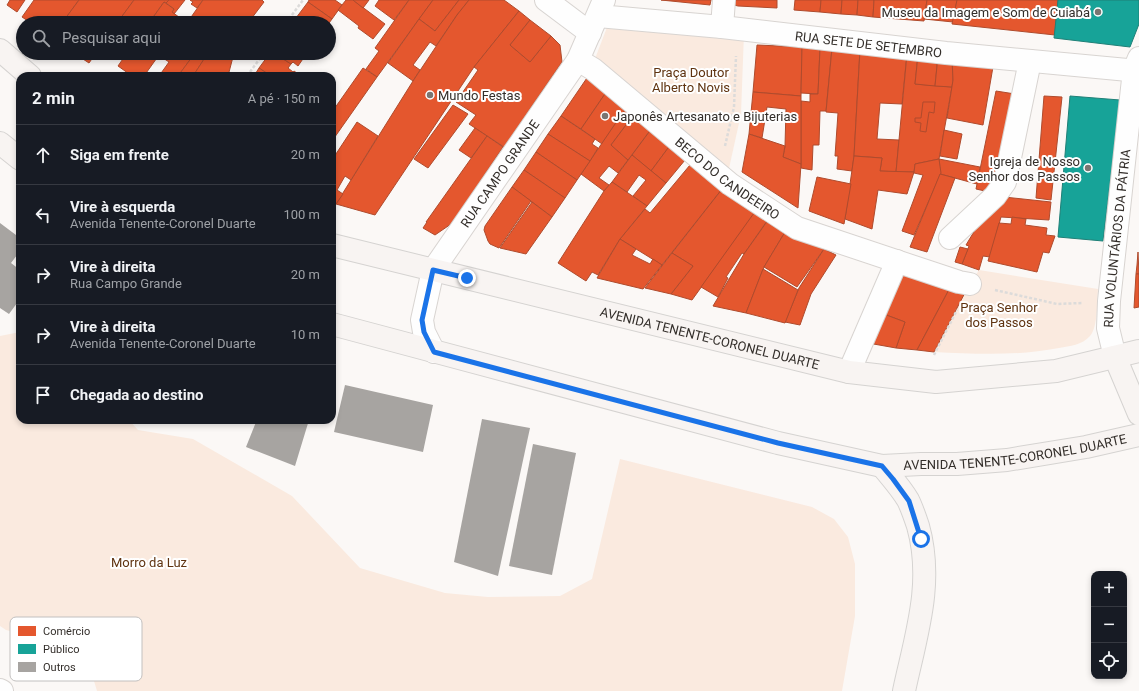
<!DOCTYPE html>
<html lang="pt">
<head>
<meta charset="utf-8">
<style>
  body { margin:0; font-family:Roboto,sans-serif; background:#242831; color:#f1f3f6 }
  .controls { position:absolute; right:12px; bottom:12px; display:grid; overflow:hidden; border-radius:8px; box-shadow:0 2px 6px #0003 }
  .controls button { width:36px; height:36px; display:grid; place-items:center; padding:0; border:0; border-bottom:1px solid #363941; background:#171b24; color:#f1f3f6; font:20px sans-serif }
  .stop { position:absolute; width:12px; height:12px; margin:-9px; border:3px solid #1a73e8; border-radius:50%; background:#fff }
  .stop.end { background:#1a73e8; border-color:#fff; box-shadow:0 1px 4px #0008 }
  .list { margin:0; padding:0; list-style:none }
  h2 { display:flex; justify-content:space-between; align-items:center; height:52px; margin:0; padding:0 16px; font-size:17px }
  h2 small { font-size:13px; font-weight:400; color:#9ea1a6 }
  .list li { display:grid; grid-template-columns:26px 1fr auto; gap:12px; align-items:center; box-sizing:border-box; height:60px; padding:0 16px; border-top:1px solid #363941 }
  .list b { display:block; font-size:15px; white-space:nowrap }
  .list p { margin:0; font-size:13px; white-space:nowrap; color:#9ea1a6 }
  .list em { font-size:13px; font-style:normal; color:#9ea1a6 }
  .icon { flex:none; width:22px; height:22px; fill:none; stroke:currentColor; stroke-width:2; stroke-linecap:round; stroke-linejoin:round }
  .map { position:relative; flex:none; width:1139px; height:691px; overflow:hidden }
  .search { position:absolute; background:#171b24; box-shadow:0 2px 6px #0003; left:16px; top:16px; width:320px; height:44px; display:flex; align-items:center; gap:10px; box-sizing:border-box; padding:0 14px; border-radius:22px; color:#9ea1a6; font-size:15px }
  .panel { position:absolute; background:#171b24; box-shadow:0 2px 6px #0003; left:16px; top:72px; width:320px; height:352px; border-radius:12px }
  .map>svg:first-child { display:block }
  .green { fill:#faeadf }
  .shops { fill:#e4572e; stroke:#af4b2d }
  .public { fill:#17a398; stroke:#1f8077 }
  .building { fill:#a7a4a1 }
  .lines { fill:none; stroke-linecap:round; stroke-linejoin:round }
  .minor-casing { stroke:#d8d4d1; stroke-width:24 }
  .major-casing { stroke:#d5d3d1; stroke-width:24 }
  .path { stroke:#dcdbda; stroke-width:2.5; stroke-dasharray:3 2; stroke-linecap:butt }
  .minor { stroke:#fefefe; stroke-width:22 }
  .major { stroke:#f8f4f2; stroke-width:22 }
  .route { stroke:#1a73e8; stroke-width:5 }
  .poi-dot { fill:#797571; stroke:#fff; stroke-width:1.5 }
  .labels { text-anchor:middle; stroke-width:4; stroke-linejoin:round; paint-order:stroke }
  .poi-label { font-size:13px; fill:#332e2a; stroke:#fff; text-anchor:end }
  .street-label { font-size:13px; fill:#332e2a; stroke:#fff }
  .park-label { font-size:13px; fill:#5f3310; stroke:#fff }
  .key { fill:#fff; stroke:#c2c0bf; stroke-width:1 }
  .key-label { font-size:11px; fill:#332e2a }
</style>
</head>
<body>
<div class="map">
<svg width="1139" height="691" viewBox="0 0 1139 691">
  <rect width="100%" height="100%" fill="#fbf8f6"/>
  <g class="green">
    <polygon points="609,22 744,33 741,114 728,173 593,64"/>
    <path d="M 979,270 L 1098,289 C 1097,302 1098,327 1090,336 C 1082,345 1070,346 1059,348 C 1018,356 976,354 934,352 L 968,287 Z"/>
    <polygon points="20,332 20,420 129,420 138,430 193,439 292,496 360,568 445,593 488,597 560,596 592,579 620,459 812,507 834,519 848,537 855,564 855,616 842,691 97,691 94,681 32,637 6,630 0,626 0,336"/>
  </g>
  <g class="shops">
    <polygon points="10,0 25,0 17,12 7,5"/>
    <polygon points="34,0 79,0 62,23 31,23 22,17"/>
    <polygon points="79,0 134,0 117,23 62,23"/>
    <polygon points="134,0 169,0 166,3 164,2 149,23 117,23"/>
    <polygon points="169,0 185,0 174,14 172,12 174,9 166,3"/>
    <polygon points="190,0 203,0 197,8 191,4 193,2"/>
    <polygon points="203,0 262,0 264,2 248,23 187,23"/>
    <polygon points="309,0 335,0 342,5 332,19 308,2"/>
    <polygon points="346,0 353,0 385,24 373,39 358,28 359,26 338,10"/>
    <polygon points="353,0 369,0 363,8"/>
    <polygon points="379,0 409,0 394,20 375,6"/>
    <polygon points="409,0 433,0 377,77 366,69 379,51 375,48"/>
    <polygon points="433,0 459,0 435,31 419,19"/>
    <polygon points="459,0 469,0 457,15 436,46 430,42 413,65 420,70 413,81 388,63 419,19 435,31"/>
    <polygon points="469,0 504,0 519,11 474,67 375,215 336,204 413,81 457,15"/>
    <polygon points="661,0 711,0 710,5"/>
    <polygon points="730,0 777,0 777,8 738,6 734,5"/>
    <polygon points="795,0 821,0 820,12 794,10"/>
    <polygon points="821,0 842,0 841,14 820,12"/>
    <polygon points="842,0 858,0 857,15 841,14"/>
    <polygon points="858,0 874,0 873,17 857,15"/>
    <polygon points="874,0 927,0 924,21 873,17"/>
    <polygon points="927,0 957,0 953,22 924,19"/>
    <polygon points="957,0 1058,0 1055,35 952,24"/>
    <polygon points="164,2 174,9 172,12 187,23 149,23"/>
    <polygon points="308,2 332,19 329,23 303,23 296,18"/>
    <polygon points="519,11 530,20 510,45 530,62 551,36 560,45 562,62 504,147 469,124 476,115 456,102 478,70 474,67"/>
    <polygon points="296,18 302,23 303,23 292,23"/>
    <polygon points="530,20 551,36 530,62 510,45"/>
    <polygon points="757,45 802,47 801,96 753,92"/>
    <polygon points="802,47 820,48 818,94 801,93"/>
    <polygon points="820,48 832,48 826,111 820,111 819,145 813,145 812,170 801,168 801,101 810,102 810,94 818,94"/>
    <polygon points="832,48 860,49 854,156 852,171 837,169 838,156 835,156 838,113 826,112"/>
    <polygon points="860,50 907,54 902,104 880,103 877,139 899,140 896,172 880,171 882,158 854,156"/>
    <polygon points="74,53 96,53 89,63"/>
    <polygon points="116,53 127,53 123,58"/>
    <polygon points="127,53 166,53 163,58 159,55 144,76 132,76 118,66"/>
    <polygon points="166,53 195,53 178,76 159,76 169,62 163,58"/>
    <polygon points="195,53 208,53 193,76 178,76"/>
    <polygon points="208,53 234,53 228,76 193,76"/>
    <polygon points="270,53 274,53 291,64 288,68 293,72 290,76 271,76 259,68"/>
    <polygon points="274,53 307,53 298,66 293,62 291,64"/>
    <polygon points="907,54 918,55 915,84 952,87 939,159 915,164 914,172 896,172"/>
    <polygon points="918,55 938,56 935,86 915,84"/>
    <polygon points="938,56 952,58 953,80 952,87 935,86"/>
    <polygon points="952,58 994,61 983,125 947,118 953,80"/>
    <polygon points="259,68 271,76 254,76"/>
    <polygon points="363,68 377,77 332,141 332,112"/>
    <polygon points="294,71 301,76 290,76"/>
    <polygon points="591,72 609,88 581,129 561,116"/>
    <polygon points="609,88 629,104 602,144 581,129"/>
    <polygon points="996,91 1015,94 994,193 976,189"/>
    <polygon points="753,92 801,96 801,164 783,157 785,146 786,109 767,107 762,138 749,134"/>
    <polygon points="1044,96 1062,97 1051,200 1036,198"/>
    <polygon points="630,102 638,109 611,145 628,160 618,173 609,166 599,178 609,185 604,191 581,174"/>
    <polygon points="923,102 935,102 934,113 929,112 926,132 920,131 921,123 915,122 915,118 921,118"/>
    <polygon points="453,105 468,114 428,168 414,159"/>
    <polygon points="638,109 655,124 628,160 611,145"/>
    <polygon points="561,116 595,139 592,144 598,148 590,161 548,134"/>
    <polygon points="357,122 378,136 351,180 345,176 337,190 343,194 336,204 332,203 332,160"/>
    <polygon points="655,124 674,140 651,171 632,155"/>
    <polygon points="475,128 487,136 471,158 459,150"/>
    <polygon points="944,130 962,134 957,159 940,156"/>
    <polygon points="548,134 590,161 577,180 536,152"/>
    <polygon points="749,134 785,146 783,157 801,164 798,208 742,172"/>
    <polygon points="487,136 503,147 473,192 451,224 435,235 423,228 427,222 426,222"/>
    <polygon points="674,140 690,154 666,183 651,171"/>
    <polygon points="536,152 577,180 565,198 524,170"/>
    <polygon points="632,155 666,183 647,206 633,196 646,180 639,175 627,192 612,182"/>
    <polygon points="854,156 882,158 880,171 914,172 907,194 878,190 872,229 845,219"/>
    <polygon points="695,159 726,184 662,265 620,239 645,209 650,213"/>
    <polygon points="939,159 980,167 977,184 940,174"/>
    <polygon points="939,159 941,173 914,235 902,231 923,175 914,173 915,164"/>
    <polygon points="524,170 565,198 552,217 512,187"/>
    <polygon points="940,174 955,178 927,252 910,247"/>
    <polygon points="817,177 851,184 844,224 809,211"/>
    <polygon points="612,182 647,206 620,239 598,275 592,272 586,281 558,263 604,191"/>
    <polygon points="726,184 759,207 692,300 671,294 693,266 672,253"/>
    <polygon points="512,187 531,201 499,248 490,244 488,241 484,230 485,226"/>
    <polygon points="1004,197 1051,202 1049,220 1001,217 990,257 983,256 979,270 962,264 969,246 966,245 993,200"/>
    <polygon points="532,202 552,217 526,254 500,248"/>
    <polygon points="754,213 767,221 744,254 742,253 726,277 728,278 718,297 701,287"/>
    <polygon points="771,216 788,227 764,267 746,313 713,306 744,254"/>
    <polygon points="1012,217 1026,219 1025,225 1047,228 1046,235 1055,236 1049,253 1043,252 1037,272 988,261 999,223 1011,224"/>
    <polygon points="788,227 824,249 797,287 764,267"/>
    <polygon points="620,239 636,249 632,255 650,264 653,259 662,265 643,289 597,278"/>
    <polygon points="960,247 968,249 962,264 955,262"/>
    <polygon points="824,249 836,255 811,294 800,325 785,322 799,288"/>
    <polygon points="1138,252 1139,274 1136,274 1137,265"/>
    <polygon points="672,253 693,266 671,294 645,288"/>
    <polygon points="901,266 953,282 917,350 896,348 905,322 881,313"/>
    <polygon points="763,269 798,290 785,323 746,313"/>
    <polygon points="1136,274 1139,274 1139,307 1134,308"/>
    <polygon points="953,282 968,287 934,352 917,350"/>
    <polygon points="881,313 905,322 896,348 868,343"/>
  </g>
  <g class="public">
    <polygon points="1058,0 1139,0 1139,24 1130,47 1054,38"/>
    <polygon points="1070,96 1120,100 1103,241 1058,237"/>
  </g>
  <g class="building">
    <polygon points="0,223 20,238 20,251 11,263 20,270 20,299 9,314 0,308"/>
    <polygon points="345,385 433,405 423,452 334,432"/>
    <polygon points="482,419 530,428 498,576 454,562"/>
    <polygon points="252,420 309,420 295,466 246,447 256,422"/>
    <polygon points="533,444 576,453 552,575 509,566"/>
  </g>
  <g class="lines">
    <g class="minor-casing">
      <g id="minor">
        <polyline points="546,0 590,33"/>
        <path id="s1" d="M 598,16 L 722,27 L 946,53 L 1139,71"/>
        <polyline points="722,27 724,0"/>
        <path id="s2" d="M 578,60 L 593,69 L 730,184 L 797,228 L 959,282 L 970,284"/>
        <polyline points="950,238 995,196 1005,182 1030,61"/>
        <path id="s3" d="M 434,352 L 424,332 L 422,320 L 433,270 L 578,60 L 604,0"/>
        <path id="s4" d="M 1115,357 L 1108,328 L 1109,301 L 1134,70 L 1139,58"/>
        <polyline points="849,372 897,261"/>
        <polyline points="0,690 2,691"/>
      </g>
    </g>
    <g class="major-casing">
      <g id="major">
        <polyline points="0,50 30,76"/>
        <polyline points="0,143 20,159"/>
        <path id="s5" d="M 332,245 L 849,372 L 936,382 L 1056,371 L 1139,351"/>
        <path id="s6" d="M 332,324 L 778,443 L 882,466 L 921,464 L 957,464 L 1007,460 L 1086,447 L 1139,435"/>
        <polyline points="1115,357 1139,414"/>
        <path d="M 882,466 C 891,477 901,488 908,500 C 912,508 915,517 918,526 C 934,583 916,635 904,691"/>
      </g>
    </g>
    <g class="path">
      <polyline points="286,23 303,0"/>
      <polyline points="247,76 264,53"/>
      <polyline points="725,146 734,107 736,56"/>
      <polyline points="995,290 1057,304 1082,303"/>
      <polyline points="934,355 957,310"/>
    </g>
    <use href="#minor" class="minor"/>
    <use href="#major" class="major"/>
  </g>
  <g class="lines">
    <polyline class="route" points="467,278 433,270 422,320 424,332 434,352 778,443 882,466 893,479 909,501 921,539"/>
  </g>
  <g class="poi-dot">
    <circle cx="1098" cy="12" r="4"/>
    <circle cx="430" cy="95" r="4"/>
    <circle cx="605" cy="116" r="4"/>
    <circle cx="1088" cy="168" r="4"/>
  </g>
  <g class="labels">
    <g class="poi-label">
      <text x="1090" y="17">Museu da Imagem e Som de Cuiabá</text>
      <text x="438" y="100" text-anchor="start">Mundo Festas</text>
      <text x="613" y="121" text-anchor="start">Japonês Artesanato e Bijuterias</text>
      <text x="1080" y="166">Igreja de Nosso<tspan x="1080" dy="15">Senhor dos Passos</tspan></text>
    </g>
    <g class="street-label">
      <text dy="5" stroke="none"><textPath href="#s1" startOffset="272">RUA SETE DE SETEMBRO</textPath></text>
      <text dy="5" stroke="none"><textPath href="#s3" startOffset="203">RUA CAMPO GRANDE</textPath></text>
      <text dy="5" stroke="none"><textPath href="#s2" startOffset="191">BECO DO CANDEEIRO</textPath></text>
      <text dy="5" stroke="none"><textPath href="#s4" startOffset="120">RUA VOLUNTÁRIOS DA PÁTRIA</textPath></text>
      <text dy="5" stroke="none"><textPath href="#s5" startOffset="389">AVENIDA TENENTE-CORONEL DUARTE</textPath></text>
      <text dy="5" stroke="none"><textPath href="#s6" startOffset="702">AVENIDA TENENTE-CORONEL DUARTE</textPath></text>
    </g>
    <g class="park-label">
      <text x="691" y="77">Praça Doutor<tspan x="691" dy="15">Alberto Novis</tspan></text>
      <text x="999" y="312">Praça Senhor<tspan x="999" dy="15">dos Passos</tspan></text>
      <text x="149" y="567">Morro da Luz</text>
    </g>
  </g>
  <rect x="10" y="617" width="132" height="64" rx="6" class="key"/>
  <rect x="18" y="626" width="18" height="10" fill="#e4572e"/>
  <rect x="18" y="644" width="18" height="10" fill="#17a398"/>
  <rect x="18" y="662" width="18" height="10" fill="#a7a4a1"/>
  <g class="key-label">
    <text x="43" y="635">Comércio</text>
    <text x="43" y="653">Público</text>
    <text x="43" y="671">Outros</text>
  </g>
</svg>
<div class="controls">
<button>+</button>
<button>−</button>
<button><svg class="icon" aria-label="locate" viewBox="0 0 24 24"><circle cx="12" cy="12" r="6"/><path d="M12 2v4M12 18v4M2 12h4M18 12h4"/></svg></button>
</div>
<div class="stop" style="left:921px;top:539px"></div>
<div class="stop end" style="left:467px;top:278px"></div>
<div class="search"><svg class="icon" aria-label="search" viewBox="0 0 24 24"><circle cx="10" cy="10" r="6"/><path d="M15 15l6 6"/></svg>Pesquisar aqui</div>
<section class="panel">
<h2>2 min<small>A pé · 150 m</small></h2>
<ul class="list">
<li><svg class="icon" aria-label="ahead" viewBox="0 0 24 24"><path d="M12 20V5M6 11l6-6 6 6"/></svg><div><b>Siga em frente</b></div><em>20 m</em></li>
<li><svg class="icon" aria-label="left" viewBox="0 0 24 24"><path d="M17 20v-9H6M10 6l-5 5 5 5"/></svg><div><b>Vire à esquerda</b><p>Avenida Tenente-Coronel Duarte</p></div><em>100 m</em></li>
<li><svg class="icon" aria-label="right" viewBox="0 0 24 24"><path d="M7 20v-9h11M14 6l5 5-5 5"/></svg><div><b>Vire à direita</b><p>Rua Campo Grande</p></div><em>20 m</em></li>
<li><svg class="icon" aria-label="right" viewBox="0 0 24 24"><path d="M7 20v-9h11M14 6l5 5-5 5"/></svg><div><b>Vire à direita</b><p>Avenida Tenente-Coronel Duarte</p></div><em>10 m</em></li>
<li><svg class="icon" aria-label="arrive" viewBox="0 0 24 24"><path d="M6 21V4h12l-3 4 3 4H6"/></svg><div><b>Chegada ao destino</b></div></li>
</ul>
</section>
</div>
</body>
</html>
